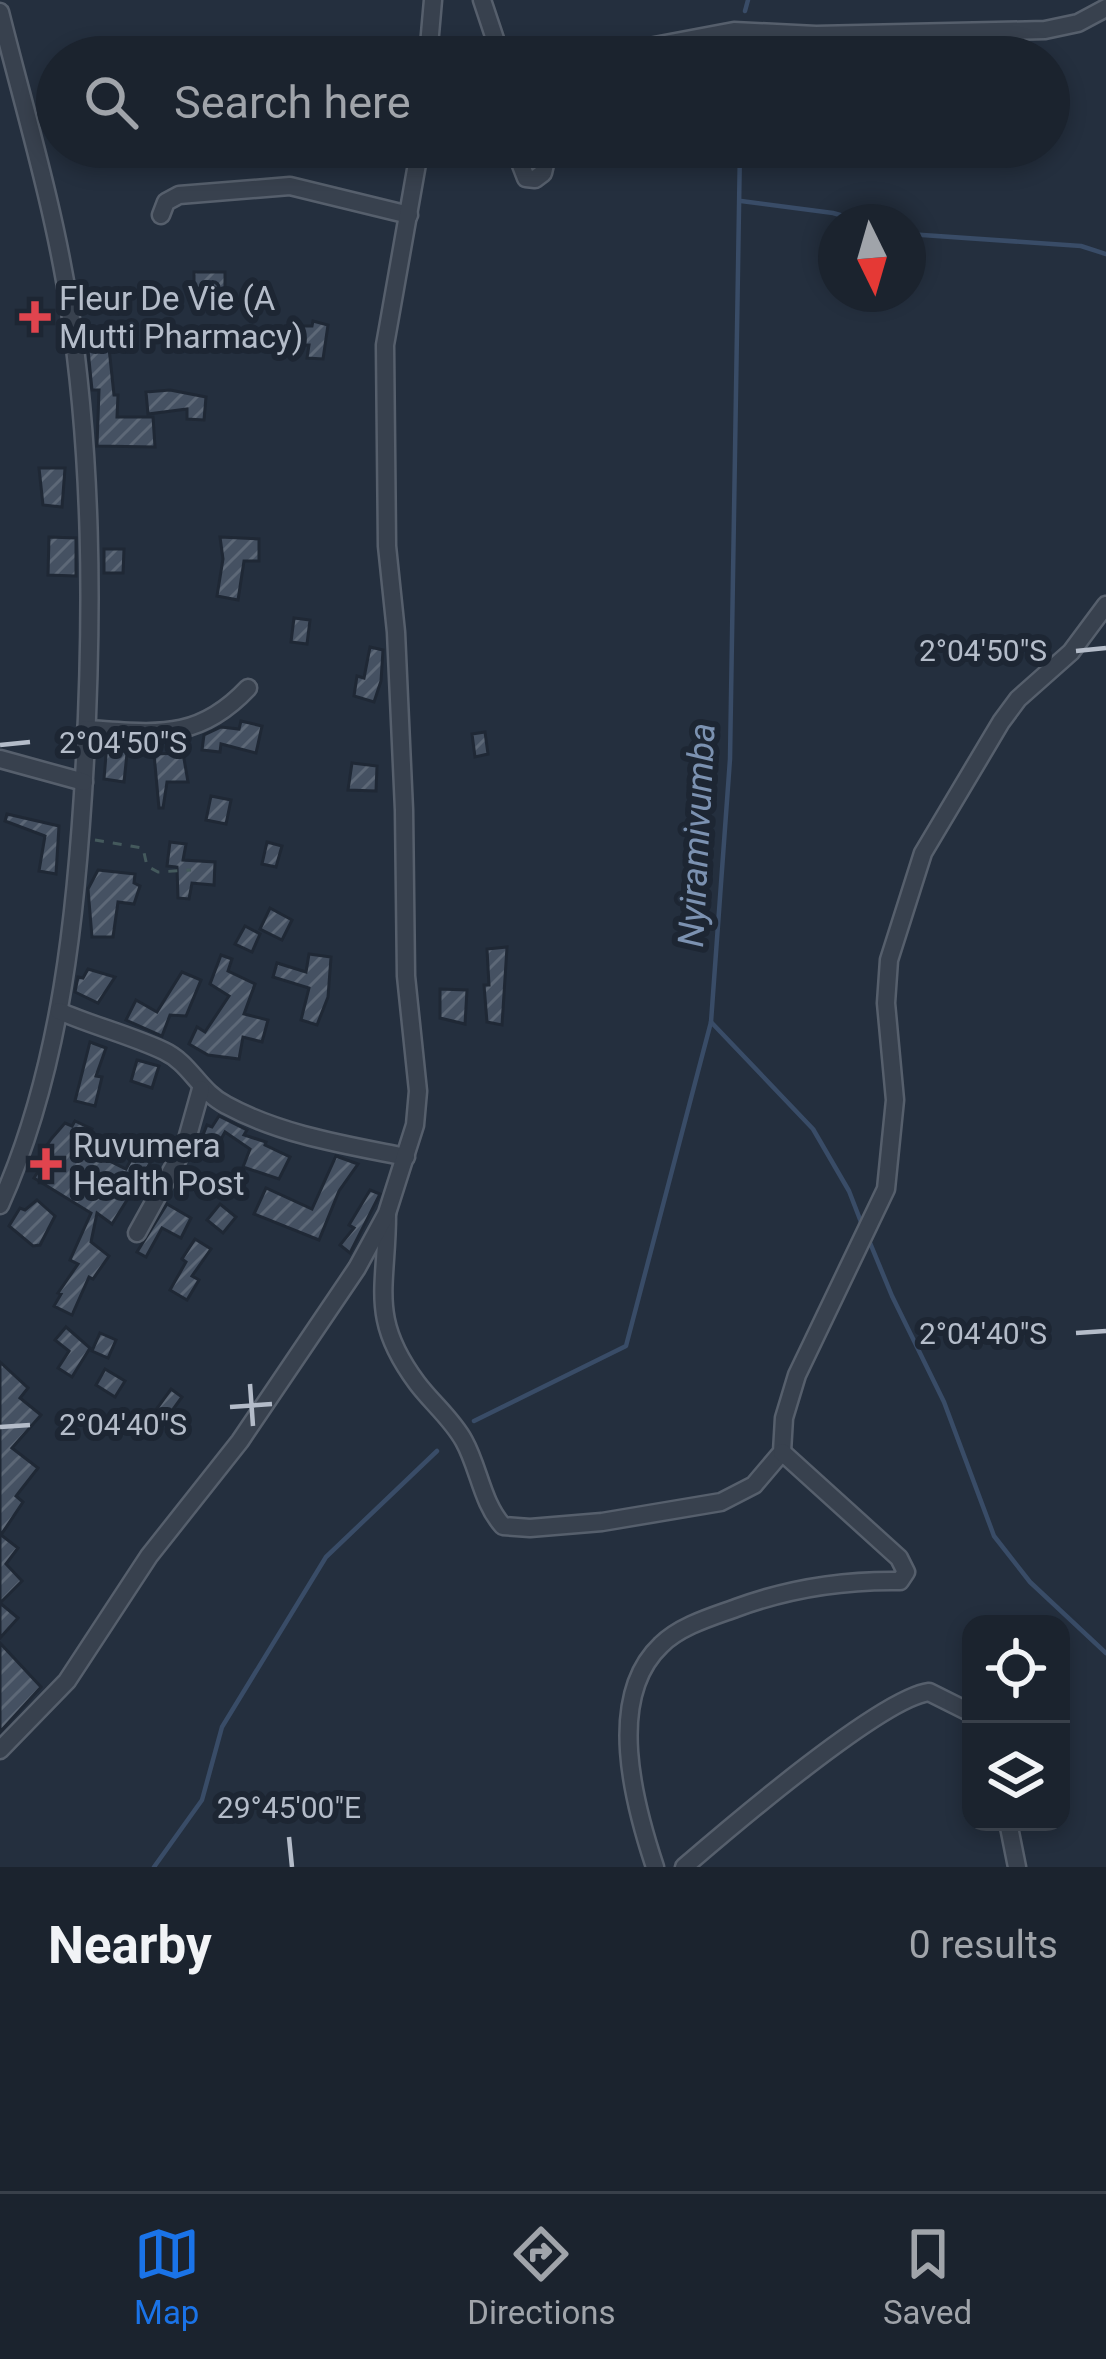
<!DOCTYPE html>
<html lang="en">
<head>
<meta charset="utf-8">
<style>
  body { margin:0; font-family:Roboto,sans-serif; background:#242b36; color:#f1f3f6 }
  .controls { position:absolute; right:36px; bottom:36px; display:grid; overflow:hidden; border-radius:24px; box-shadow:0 6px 18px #0003 }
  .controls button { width:108px; height:108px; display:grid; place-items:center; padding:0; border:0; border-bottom:3px solid #39404a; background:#1b232e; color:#f1f3f6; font:60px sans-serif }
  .compass { position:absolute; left:818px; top:204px; width:108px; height:108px; border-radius:50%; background:#1b232e; box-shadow:0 6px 18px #0003; rotate:175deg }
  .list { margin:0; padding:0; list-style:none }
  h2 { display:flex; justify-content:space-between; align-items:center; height:156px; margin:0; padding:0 48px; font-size:51px }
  h2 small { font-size:39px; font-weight:400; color:#a0a4aa }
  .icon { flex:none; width:66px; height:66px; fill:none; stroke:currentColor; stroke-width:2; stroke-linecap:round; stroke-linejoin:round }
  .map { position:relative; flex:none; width:1106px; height:1867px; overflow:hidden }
  .search { position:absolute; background:#1b232e; box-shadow:0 6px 18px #0003; left:36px; right:36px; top:36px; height:132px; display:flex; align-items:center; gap:30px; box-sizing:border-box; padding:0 42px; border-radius:66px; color:#a0a4aa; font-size:45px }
  .sheet { height:324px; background:#1b232e }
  nav { display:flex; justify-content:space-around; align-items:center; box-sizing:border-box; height:168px; border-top:3px solid #39404a; background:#1b232e; font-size:33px; color:#a0a4aa }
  nav a { display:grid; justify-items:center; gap:6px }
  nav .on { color:#1a73e8 }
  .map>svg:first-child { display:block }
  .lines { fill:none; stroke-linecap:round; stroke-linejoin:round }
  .stream { stroke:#394c67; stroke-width:4.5 }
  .building { fill:url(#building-hatch); stroke:#1f2835; stroke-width:3 }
  .street-casing { stroke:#565f6c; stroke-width:21 }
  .path { stroke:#44595c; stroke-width:3; stroke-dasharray:9 9; stroke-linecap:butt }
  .street { stroke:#38414e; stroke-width:16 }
  .ticks { fill:none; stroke:#b4bcc9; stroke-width:4.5 }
  .health-dot { fill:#e0444e; stroke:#1d2633; stroke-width:4.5 }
  .labels { text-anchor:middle; stroke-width:12; stroke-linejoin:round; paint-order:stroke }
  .poi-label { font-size:33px; fill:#b4bcc9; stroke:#1d2633; text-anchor:start }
  .water-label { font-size:36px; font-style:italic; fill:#7c92b1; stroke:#1d2633 }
  .ticks-label { font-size:30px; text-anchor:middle; fill:#b4bcc9; stroke:#1d2633; stroke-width:12; stroke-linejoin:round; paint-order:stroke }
</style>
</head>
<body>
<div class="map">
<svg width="1106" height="1867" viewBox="0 0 1106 1867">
  <defs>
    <pattern id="building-hatch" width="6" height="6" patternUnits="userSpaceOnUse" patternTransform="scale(3)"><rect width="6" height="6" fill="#455162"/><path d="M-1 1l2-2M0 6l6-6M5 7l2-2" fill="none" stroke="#5d6877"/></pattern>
  </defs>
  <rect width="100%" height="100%" fill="#242f3e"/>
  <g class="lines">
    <g class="stream">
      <polyline points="745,11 748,0"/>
      <polyline points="736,51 736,57"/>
      <polyline points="741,201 833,213 865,222"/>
      <polyline points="908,234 1081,246 1106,254"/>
      <polyline points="711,1022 813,1129 849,1191 861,1222"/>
      <polyline points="868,1238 892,1296 944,1402 994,1536 1030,1582 1106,1653"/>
      <polyline points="474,1421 626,1346 711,1022 730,759 740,147"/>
      <polyline points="154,1867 202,1800 222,1727 326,1557 437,1451"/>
    </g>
  </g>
  <g class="building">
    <polygon points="194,272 225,272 225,303 194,305"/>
    <polygon points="313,321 328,325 323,359 307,358 309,345 285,346 285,326 312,326"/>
    <polygon points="109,348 114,395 118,395 117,417 153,417 155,447 97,446 99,390 92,390 88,350"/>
    <polygon points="170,390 206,397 204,420 187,419 187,409 148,414 146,392"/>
    <polygon points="39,468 65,468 62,507 43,505"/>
    <polygon points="49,537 76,538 76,576 48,575"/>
    <polygon points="220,537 259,539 259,561 244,561 238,600 217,596 223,559"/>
    <polygon points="104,549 124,549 123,573 104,573"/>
    <polygon points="294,618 310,620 307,644 291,642"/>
    <polygon points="370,647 383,650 381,681 374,702 354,696 357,676 364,678"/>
    <polygon points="241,721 262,726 256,753 221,744 220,752 202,750 204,735 221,727 239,729"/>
    <polygon points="485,732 488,754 475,757 472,734"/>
    <polygon points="107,743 128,744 124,782 104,779"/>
    <polygon points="183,753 188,782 167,782 163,808 159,808 154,754"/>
    <polygon points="352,763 377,766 376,791 348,790"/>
    <polygon points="211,796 231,800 226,824 206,820"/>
    <polygon points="7,814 59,826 56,874 39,871 45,836 5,821"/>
    <polygon points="170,842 186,844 183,860 215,862 214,885 192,883 189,899 178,898 177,867 167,866"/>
    <polygon points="267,842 282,846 276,867 262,864"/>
    <polygon points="98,870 135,874 134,883 140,886 134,904 118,902 113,937 92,937 88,889"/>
    <polygon points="270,908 292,920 282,940 260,929"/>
    <polygon points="245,926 260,934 252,952 235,944"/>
    <polygon points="507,947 502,1025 487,1022 484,985 489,985 487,949"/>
    <polygon points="309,954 331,957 328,997 317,1025 301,1020 309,988 273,977 277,963 306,972"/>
    <polygon points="221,955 232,959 228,971 255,984 244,1014 268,1020 262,1042 243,1037 239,1059 208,1055 189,1044 197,1027 205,1032 229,996 210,984"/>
    <polygon points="88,969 115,977 98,1003 75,992 78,977 83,978"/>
    <polygon points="182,972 201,980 186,1016 170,1015 162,1036 126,1020 136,1000 157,1012"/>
    <polygon points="440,989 467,990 465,1024 440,1018"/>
    <polygon points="90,1042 106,1048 96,1076 102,1077 95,1106 75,1101"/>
    <polygon points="137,1060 159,1066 152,1088 131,1081"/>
    <polygon points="219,1116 247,1130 244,1135 266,1142 265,1145 290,1157 279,1179 243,1167 250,1149 225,1132 210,1159 196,1152 207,1125 212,1127"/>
    <polygon points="75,1121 92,1129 83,1148 126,1169 140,1143 157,1152 112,1224 97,1213 91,1242 109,1256 93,1279 89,1277 72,1315 54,1306 61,1294 58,1293 78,1264 70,1260 91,1213 34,1178 51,1151 45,1148 52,1138 65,1123 72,1126"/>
    <polygon points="336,1156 358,1164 339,1191 319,1240 254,1214 266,1188 312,1209"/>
    <polygon points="370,1190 380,1194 350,1253 340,1245 354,1228 349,1225"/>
    <polygon points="37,1200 55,1216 40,1245 33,1246 9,1226 20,1208 25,1210"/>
    <polygon points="167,1204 191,1218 181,1238 162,1228 146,1257 137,1252"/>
    <polygon points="220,1204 236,1217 223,1233 207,1220"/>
    <polygon points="195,1239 211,1249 192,1276 199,1280 187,1300 170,1290 186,1262 182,1259"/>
    <polygon points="66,1327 90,1348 72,1377 58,1368 69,1351 55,1340"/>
    <polygon points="100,1333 116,1340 108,1358 92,1351"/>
    <polygon points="0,1362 28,1388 20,1398 41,1415 12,1448 38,1468 16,1496 23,1502 1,1535 18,1548 6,1564 22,1581 0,1603 18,1618 0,1638"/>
    <polygon points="105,1369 125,1381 115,1397 96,1385"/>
    <polygon points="171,1389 182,1397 153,1437 142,1429"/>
    <polygon points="0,1643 41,1687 0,1732"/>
  </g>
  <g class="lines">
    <g class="street-casing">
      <g id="street">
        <polyline points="482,0 501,57"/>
        <path d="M 0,12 C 24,108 54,207 69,305 C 92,456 93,607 85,760 C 77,908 62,1067 0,1205"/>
        <polyline points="428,57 433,0"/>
        <polyline points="596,57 734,31 816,35 1045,30 1078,23 1106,8"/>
        <polyline points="514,147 526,178 535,179 543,173 549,147"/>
        <polyline points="161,215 166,202 179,195 290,186 409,215"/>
        <path d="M 86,729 C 155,733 197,742 248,688"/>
        <polyline points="0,759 84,782"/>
        <path d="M 59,1011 C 93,1026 130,1035 164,1051 C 190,1063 200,1092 226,1105 C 281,1135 346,1145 406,1157"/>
        <path d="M 387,1214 C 387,1288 368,1317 417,1383 C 432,1403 452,1419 464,1441 C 479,1468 482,1503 503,1526 L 530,1528 L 602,1522 L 721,1502 L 754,1485 L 782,1452 L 784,1418 L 797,1375 L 886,1189 L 895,1100 L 886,1003 L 889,960 L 923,853 L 1001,722 L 1018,699 L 1071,652 L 1106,605"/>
        <polyline points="137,1233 185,1146 201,1089"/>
        <polyline points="0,1750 67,1681 149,1556 240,1441 357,1268 387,1213 415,1125 418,1091 406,976 404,810 396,632 387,546 385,345 420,147"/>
        <polyline points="1008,1822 1017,1867"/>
        <path d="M 655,1867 C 634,1804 605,1698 661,1645 C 680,1626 711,1617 736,1608 C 790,1588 842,1580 900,1581 L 906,1572 L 899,1558 L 782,1452"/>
        <path d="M 684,1867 C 727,1830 881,1698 929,1692 L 971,1713"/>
      </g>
    </g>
    <polyline class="path" points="95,840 143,848 147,866 158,872 191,870"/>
    <use href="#street" class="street"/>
  </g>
  <path class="ticks" d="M 1076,651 L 1106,648M 0,745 L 30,742M 1076,1333 L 1106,1331M 250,1384 L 253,1426M 230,1407 L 272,1404M 0,1427 L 30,1425M 289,1837 L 292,1867"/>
  <g class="health-dot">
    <path d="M29 299h12v12h12v12h-12v12h-12v-12h-12v-12h12z"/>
    <path d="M40 1146h12v12h12v12h-12v12h-12v-12h-12v-12h12z"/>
  </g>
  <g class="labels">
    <g class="poi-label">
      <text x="59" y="310">Fleur De Vie (A<tspan x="59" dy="38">Mutti Pharmacy)</tspan></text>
      <text x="73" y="1157">Ruvumera<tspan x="73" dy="38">Health Post</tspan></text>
    </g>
    <g class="water-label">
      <text transform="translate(696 835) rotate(-87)" y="13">Nyiramivumba</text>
    </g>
  </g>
  <g class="ticks-label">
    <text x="983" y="661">2°04'50"S</text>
    <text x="123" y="753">2°04'50"S</text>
    <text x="983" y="1344">2°04'40"S</text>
    <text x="123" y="1435">2°04'40"S</text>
    <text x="289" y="1818">29°45'00"E</text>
  </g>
</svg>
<div class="controls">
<button><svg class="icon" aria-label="locate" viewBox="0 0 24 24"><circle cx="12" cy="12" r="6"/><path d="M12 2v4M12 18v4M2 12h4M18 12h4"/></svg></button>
<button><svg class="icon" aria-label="layers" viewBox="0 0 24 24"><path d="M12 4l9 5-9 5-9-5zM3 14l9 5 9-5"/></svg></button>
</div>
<svg class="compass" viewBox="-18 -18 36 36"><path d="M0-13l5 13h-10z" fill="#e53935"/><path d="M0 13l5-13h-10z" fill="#a0a4aa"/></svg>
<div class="search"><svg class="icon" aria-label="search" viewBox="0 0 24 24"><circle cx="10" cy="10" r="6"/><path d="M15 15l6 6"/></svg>Search here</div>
</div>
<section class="sheet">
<h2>Nearby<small>0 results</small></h2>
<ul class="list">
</ul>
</section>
<nav>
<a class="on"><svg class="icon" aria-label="map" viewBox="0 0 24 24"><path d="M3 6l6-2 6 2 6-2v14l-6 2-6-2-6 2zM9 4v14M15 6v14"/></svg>Map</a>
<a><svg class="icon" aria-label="directions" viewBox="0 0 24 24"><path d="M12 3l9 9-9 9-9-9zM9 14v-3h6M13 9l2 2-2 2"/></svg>Directions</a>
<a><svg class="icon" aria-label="saved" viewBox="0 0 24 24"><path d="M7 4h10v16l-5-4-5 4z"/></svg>Saved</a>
</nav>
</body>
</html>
